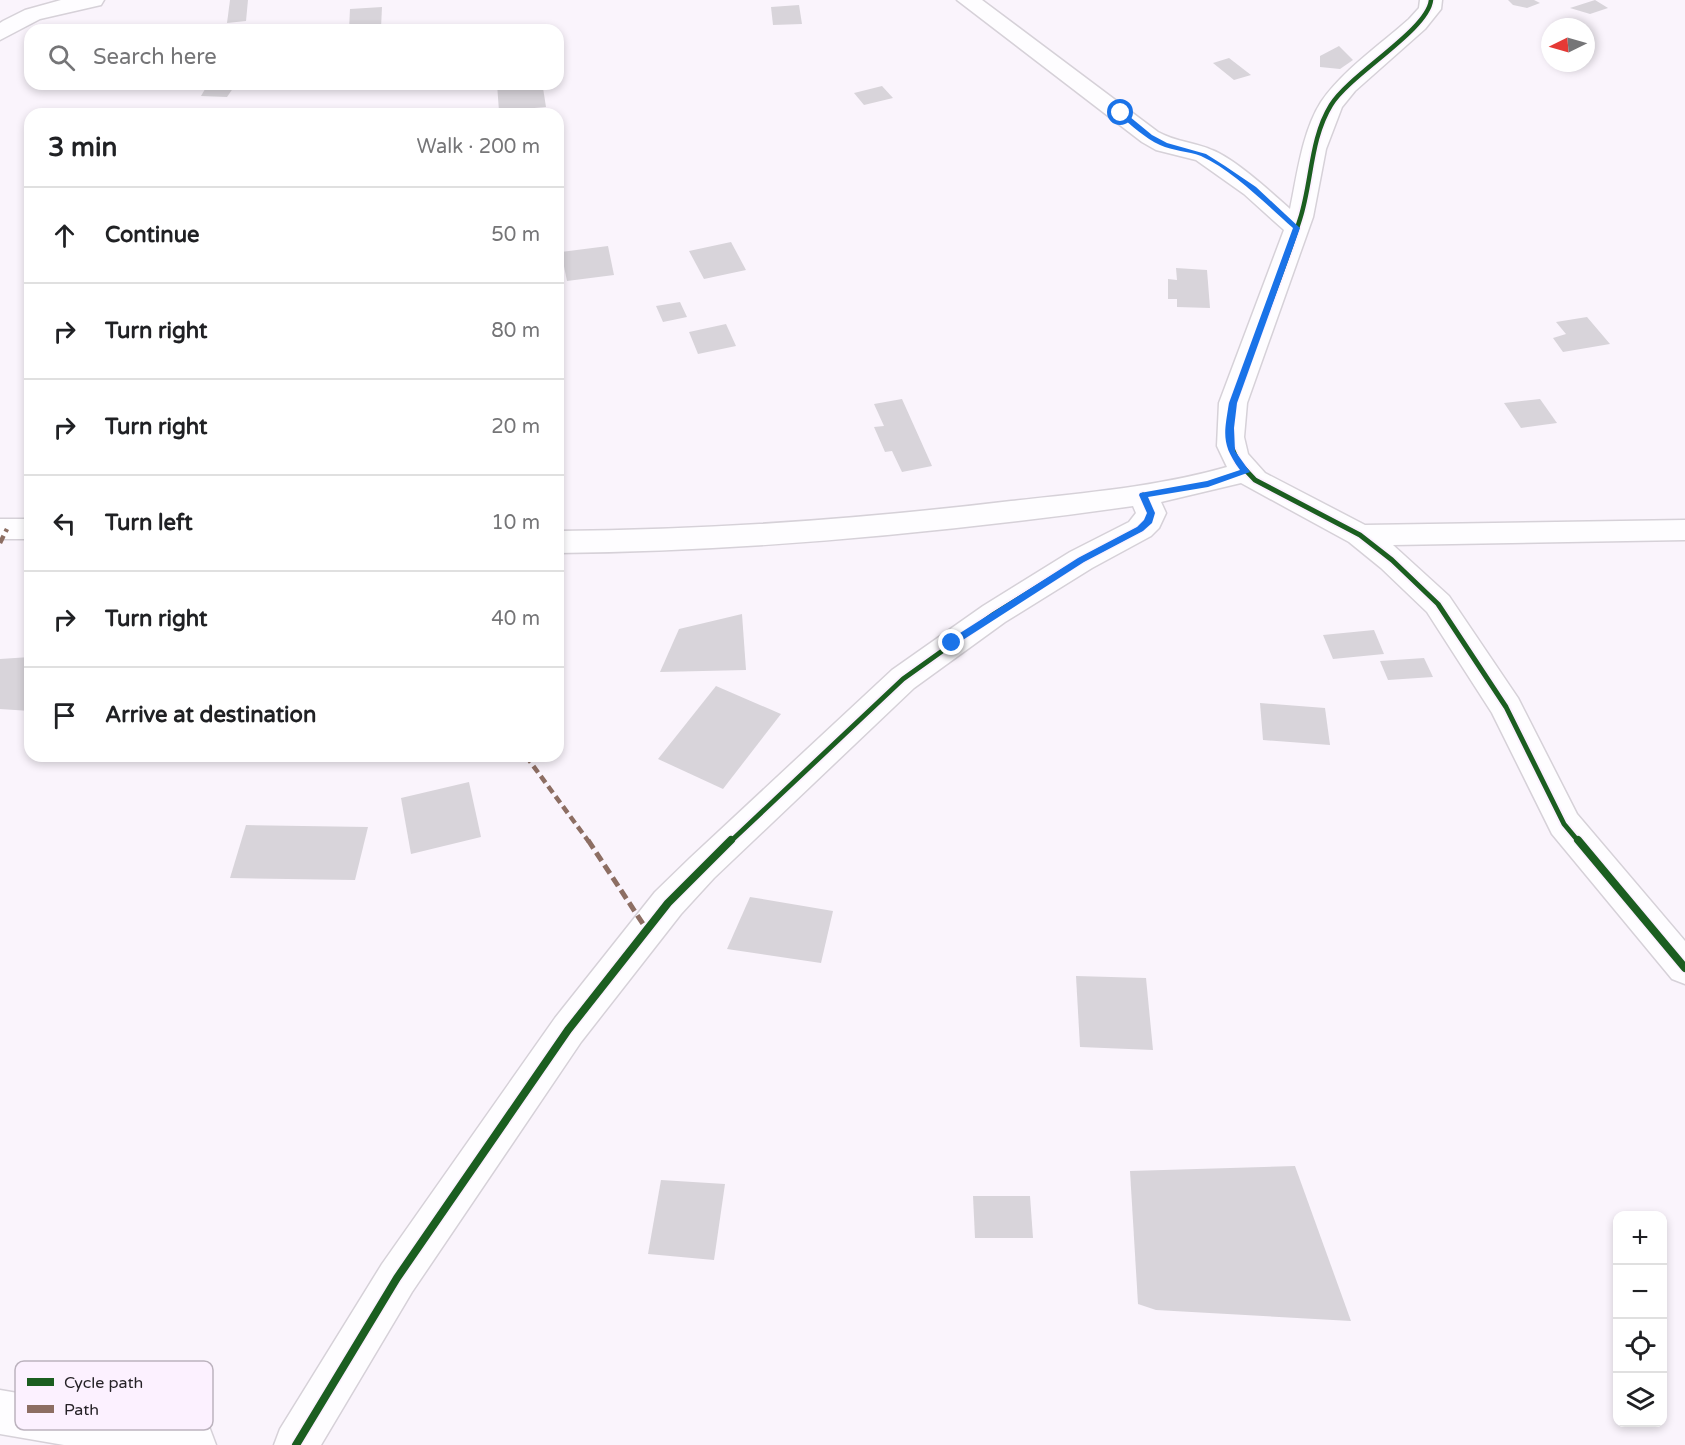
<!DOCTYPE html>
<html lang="en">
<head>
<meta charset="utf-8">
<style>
  body { margin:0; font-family:"Varela Round",sans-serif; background:#f6f6f6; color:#202124 }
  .controls { position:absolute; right:18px; bottom:18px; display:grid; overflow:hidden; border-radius:12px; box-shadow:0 3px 9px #0003 }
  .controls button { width:54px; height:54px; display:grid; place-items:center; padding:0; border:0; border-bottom:2px solid #e0e0e0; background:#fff; color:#202124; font:30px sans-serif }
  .compass { position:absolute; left:1541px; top:18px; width:54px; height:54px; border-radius:50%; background:#fff; box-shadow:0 3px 9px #0003; rotate:265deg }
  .stop { position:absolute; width:18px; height:18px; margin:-14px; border:4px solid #1a73e8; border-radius:50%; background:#fff }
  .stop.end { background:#1a73e8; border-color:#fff; box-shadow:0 2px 6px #0008 }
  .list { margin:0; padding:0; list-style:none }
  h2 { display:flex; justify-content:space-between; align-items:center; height:78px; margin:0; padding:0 24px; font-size:26px }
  h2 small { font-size:20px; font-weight:400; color:#757577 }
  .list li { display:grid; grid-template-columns:39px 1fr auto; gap:18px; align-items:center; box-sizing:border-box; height:96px; padding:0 24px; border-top:2px solid #e0e0e0 }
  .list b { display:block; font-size:22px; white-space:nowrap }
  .list em { font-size:20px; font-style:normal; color:#757577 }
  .icon { flex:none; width:33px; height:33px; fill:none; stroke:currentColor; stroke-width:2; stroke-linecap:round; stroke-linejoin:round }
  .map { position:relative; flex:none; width:1685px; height:1445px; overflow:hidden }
  .search { position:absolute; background:#fff; box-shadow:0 3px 9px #0003; left:24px; top:24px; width:540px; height:66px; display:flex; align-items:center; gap:15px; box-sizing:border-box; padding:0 21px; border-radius:18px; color:#757577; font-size:22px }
  .panel { position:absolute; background:#fff; box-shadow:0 3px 9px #0003; left:24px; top:108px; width:540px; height:654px; border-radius:18px }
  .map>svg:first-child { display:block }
  .building { fill:#d8d4da }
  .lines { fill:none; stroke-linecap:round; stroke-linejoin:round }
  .minor-casing { stroke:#d6d1d8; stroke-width:3 }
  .minor { fill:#fefdff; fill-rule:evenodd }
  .quiet-far1 { stroke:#8d6e63; stroke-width:4.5; stroke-dasharray:8 4.5; stroke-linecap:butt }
  .quiet { stroke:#8d6e63; stroke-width:5; stroke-dasharray:10 5; stroke-linecap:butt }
  .cycleway-far2-casing { stroke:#fcf1ff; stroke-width:8 }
  .cycleway-far1-casing { stroke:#fcf1ff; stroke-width:9 }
  .cycleway-casing { stroke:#fcf1ff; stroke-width:11 }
  .cycleway-far2 { stroke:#1b5e20; stroke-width:4.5 }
  .cycleway-far1 { stroke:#1b5e20; stroke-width:5 }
  .cycleway { stroke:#1b5e20; stroke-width:8 }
  .route { fill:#1a73e8 }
  .key { fill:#fcf1ff; stroke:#bcb3be; stroke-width:1.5 }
  .key-label { font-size:16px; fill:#262227 }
</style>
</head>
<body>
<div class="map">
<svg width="1685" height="1445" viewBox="0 0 1685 1445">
  <rect width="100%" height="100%" fill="#faf4fc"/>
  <g class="building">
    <polygon points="230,0 248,0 246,21 227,23"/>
    <polygon points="1508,0 1534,0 1540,3 1527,8 1513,5"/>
    <polygon points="1595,0 1608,8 1590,14 1570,8"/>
    <polygon points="799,5 802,24 773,25 771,7"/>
    <polygon points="382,7 381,28 349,30 350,9"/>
    <polygon points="1339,46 1353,60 1340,69 1320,67 1320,56"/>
    <polygon points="1229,58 1251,75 1234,80 1213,63"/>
    <polygon points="208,84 236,84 227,97 201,96"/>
    <polygon points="497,84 532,84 533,89 543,88 546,107 499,111"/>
    <polygon points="882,86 893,98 864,105 854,93"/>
    <polygon points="731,242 746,270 704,279 689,251"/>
    <polygon points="608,246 614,275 567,281 561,252"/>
    <polygon points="1176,268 1207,270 1210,308 1177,307 1177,299 1168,299 1168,279 1177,280"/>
    <polygon points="680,302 687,317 663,322 656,306"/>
    <polygon points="1587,317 1610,344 1563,352 1553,338 1566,334 1556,322"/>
    <polygon points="726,324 736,346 698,354 689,332"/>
    <polygon points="902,399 932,466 902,472 892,451 885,452 874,427 884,426 874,404"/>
    <polygon points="1540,399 1557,423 1521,428 1504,403"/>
    <polygon points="742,614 746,670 660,672 679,629"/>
    <polygon points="1374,630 1384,654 1333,659 1323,635"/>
    <polygon points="30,657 30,711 0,709 0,659"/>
    <polygon points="1424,658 1433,677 1388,680 1380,661"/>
    <polygon points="716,686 781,714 723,789 658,759"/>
    <polygon points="1260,703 1325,708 1330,745 1263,740"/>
    <polygon points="469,782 481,837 411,854 401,798"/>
    <polygon points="246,825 368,827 355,880 230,878"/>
    <polygon points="750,897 833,911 821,963 727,949"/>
    <polygon points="1076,976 1146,978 1153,1050 1080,1047"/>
    <polygon points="1295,1166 1351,1321 1156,1310 1138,1304 1130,1171"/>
    <polygon points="661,1180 725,1184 714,1260 648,1254"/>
    <polygon points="973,1196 1030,1196 1033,1238 975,1238"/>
  </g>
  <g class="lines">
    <g class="minor-casing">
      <g id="minor">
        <polygon points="61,0 104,0 101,5 40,19 0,40 0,23 3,21 25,10"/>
        <path d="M 957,0 L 982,0 L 1158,132 C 1176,142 1194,142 1212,150 C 1235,159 1271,192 1290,209 C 1297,176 1302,132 1321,102 C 1343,70 1380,45 1409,19 L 1419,8 L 1420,0 L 1442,0 L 1441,9 L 1425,29 L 1355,91 L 1342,107 L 1326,149 L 1313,217 L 1247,403 L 1244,437 L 1248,454 L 1265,473 L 1365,525 L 1685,520 L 1685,540 L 1393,545 L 1449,596 L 1518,698 L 1577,814 L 1685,941 L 1685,984 L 1672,979 L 1552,834 L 1492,713 L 1427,612 L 1381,568 L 1349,542 L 1241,483 L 1161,502 L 1166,513 L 1159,528 L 1151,536 L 1092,568 L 1005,622 L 914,688 L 714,878 L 681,914 L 581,1042 L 412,1292 L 321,1445 L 274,1445 L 280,1429 L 382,1264 L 555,1018 L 655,892 L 690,858 L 892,670 L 983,606 L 1070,552 L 1129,522 L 1136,513 L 1133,506 C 942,533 751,551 558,553 L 558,531 C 710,530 861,519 1011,501 C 1083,493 1157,487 1227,467 L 1217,446 L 1219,403 L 1284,230 L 1244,194 L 1196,160 L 1156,150 L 1142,142 Z"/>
        <rect x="0" y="519" width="30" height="20"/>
        <polygon points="0,1390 194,1423 210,1429 216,1445 64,1445 0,1434"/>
      </g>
    </g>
    <use href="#minor" class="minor"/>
    <g class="quiet-far1">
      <polyline points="0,543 7,529"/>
      <polyline points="526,756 589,842"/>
    </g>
    <polyline class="quiet" points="588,840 647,930"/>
    <g class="cycleway-far2-casing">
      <path id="cycleway-far2" d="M 1245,370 C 1263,320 1284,270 1300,219 C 1312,182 1310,139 1331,105 C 1350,74 1428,30 1431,0"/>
    </g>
    <g class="cycleway-far1-casing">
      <g id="cycleway-far1">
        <polyline points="1246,368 1233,403 1230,427 1231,446 1238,462 1255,480 1360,535 1392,560 1438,604 1506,707 1564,824 1579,842"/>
        <polyline points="730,842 903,679 994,614 1081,560 1140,529 1148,521 1151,513 1143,495"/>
      </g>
    </g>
    <g class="cycleway-casing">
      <g id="cycleway">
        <polyline points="1578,840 1685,968"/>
        <polyline points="296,1445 397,1278 568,1030 668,903 731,840"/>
      </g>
    </g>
    <use href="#cycleway-far2" class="cycleway-far2"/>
    <use href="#cycleway-far1" class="cycleway-far1"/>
    <use href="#cycleway" class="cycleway"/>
  </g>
  <path class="route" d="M 1119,112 L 1124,112 L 1152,135 L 1167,143 L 1206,154 L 1225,166 L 1256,187 L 1300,228 L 1237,403 L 1234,428 L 1235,451 L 1250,472 L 1208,487 L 1148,497 L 1155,513 L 1152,523 L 1143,531 L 1084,562 L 955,645 L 949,645 L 949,640 L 1078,558 L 1137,527 L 1144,520 L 1147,513 L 1139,495 L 1140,493 L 1207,481 L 1240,470 C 1221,444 1224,434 1229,403 L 1293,228 C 1267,205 1232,170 1201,156 C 1188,151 1173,151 1160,145 C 1145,138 1132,126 1119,115 Z"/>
  <rect x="15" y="1361" width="198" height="69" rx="9" class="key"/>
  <rect x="27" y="1378" width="27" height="8" fill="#1b5e20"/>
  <rect x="27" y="1405" width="27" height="8" fill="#8d6e63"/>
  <g class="key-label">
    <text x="64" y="1388">Cycle path</text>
    <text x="64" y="1415">Path</text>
  </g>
</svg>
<div class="controls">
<button>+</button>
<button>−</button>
<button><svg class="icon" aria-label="locate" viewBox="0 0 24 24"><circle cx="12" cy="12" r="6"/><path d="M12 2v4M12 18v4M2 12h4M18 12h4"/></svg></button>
<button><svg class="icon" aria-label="layers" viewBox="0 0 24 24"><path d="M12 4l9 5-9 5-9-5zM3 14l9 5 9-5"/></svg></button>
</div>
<svg class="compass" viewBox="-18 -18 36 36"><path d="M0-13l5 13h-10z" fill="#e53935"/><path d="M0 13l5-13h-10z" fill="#757577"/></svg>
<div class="stop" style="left:1121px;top:113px"></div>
<div class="stop end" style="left:952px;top:643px"></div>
<div class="search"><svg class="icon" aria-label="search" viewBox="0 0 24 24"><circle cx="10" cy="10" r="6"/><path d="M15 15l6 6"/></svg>Search here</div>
<section class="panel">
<h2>3 min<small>Walk · 200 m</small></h2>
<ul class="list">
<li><svg class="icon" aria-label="ahead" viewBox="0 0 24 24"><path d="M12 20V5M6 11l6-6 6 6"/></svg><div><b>Continue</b></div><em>50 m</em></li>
<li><svg class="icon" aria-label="right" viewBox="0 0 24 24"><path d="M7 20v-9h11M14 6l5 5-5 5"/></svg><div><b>Turn right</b></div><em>80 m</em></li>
<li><svg class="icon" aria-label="right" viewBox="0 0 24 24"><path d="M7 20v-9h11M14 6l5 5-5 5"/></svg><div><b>Turn right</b></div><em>20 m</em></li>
<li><svg class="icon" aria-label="left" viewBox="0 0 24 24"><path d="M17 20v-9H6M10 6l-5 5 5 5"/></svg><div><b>Turn left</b></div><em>10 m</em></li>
<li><svg class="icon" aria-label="right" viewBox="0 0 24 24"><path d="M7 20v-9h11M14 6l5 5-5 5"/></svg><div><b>Turn right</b></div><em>40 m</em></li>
<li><svg class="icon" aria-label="arrive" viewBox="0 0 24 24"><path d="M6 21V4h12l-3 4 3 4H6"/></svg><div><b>Arrive at destination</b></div></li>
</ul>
</section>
</div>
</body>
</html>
